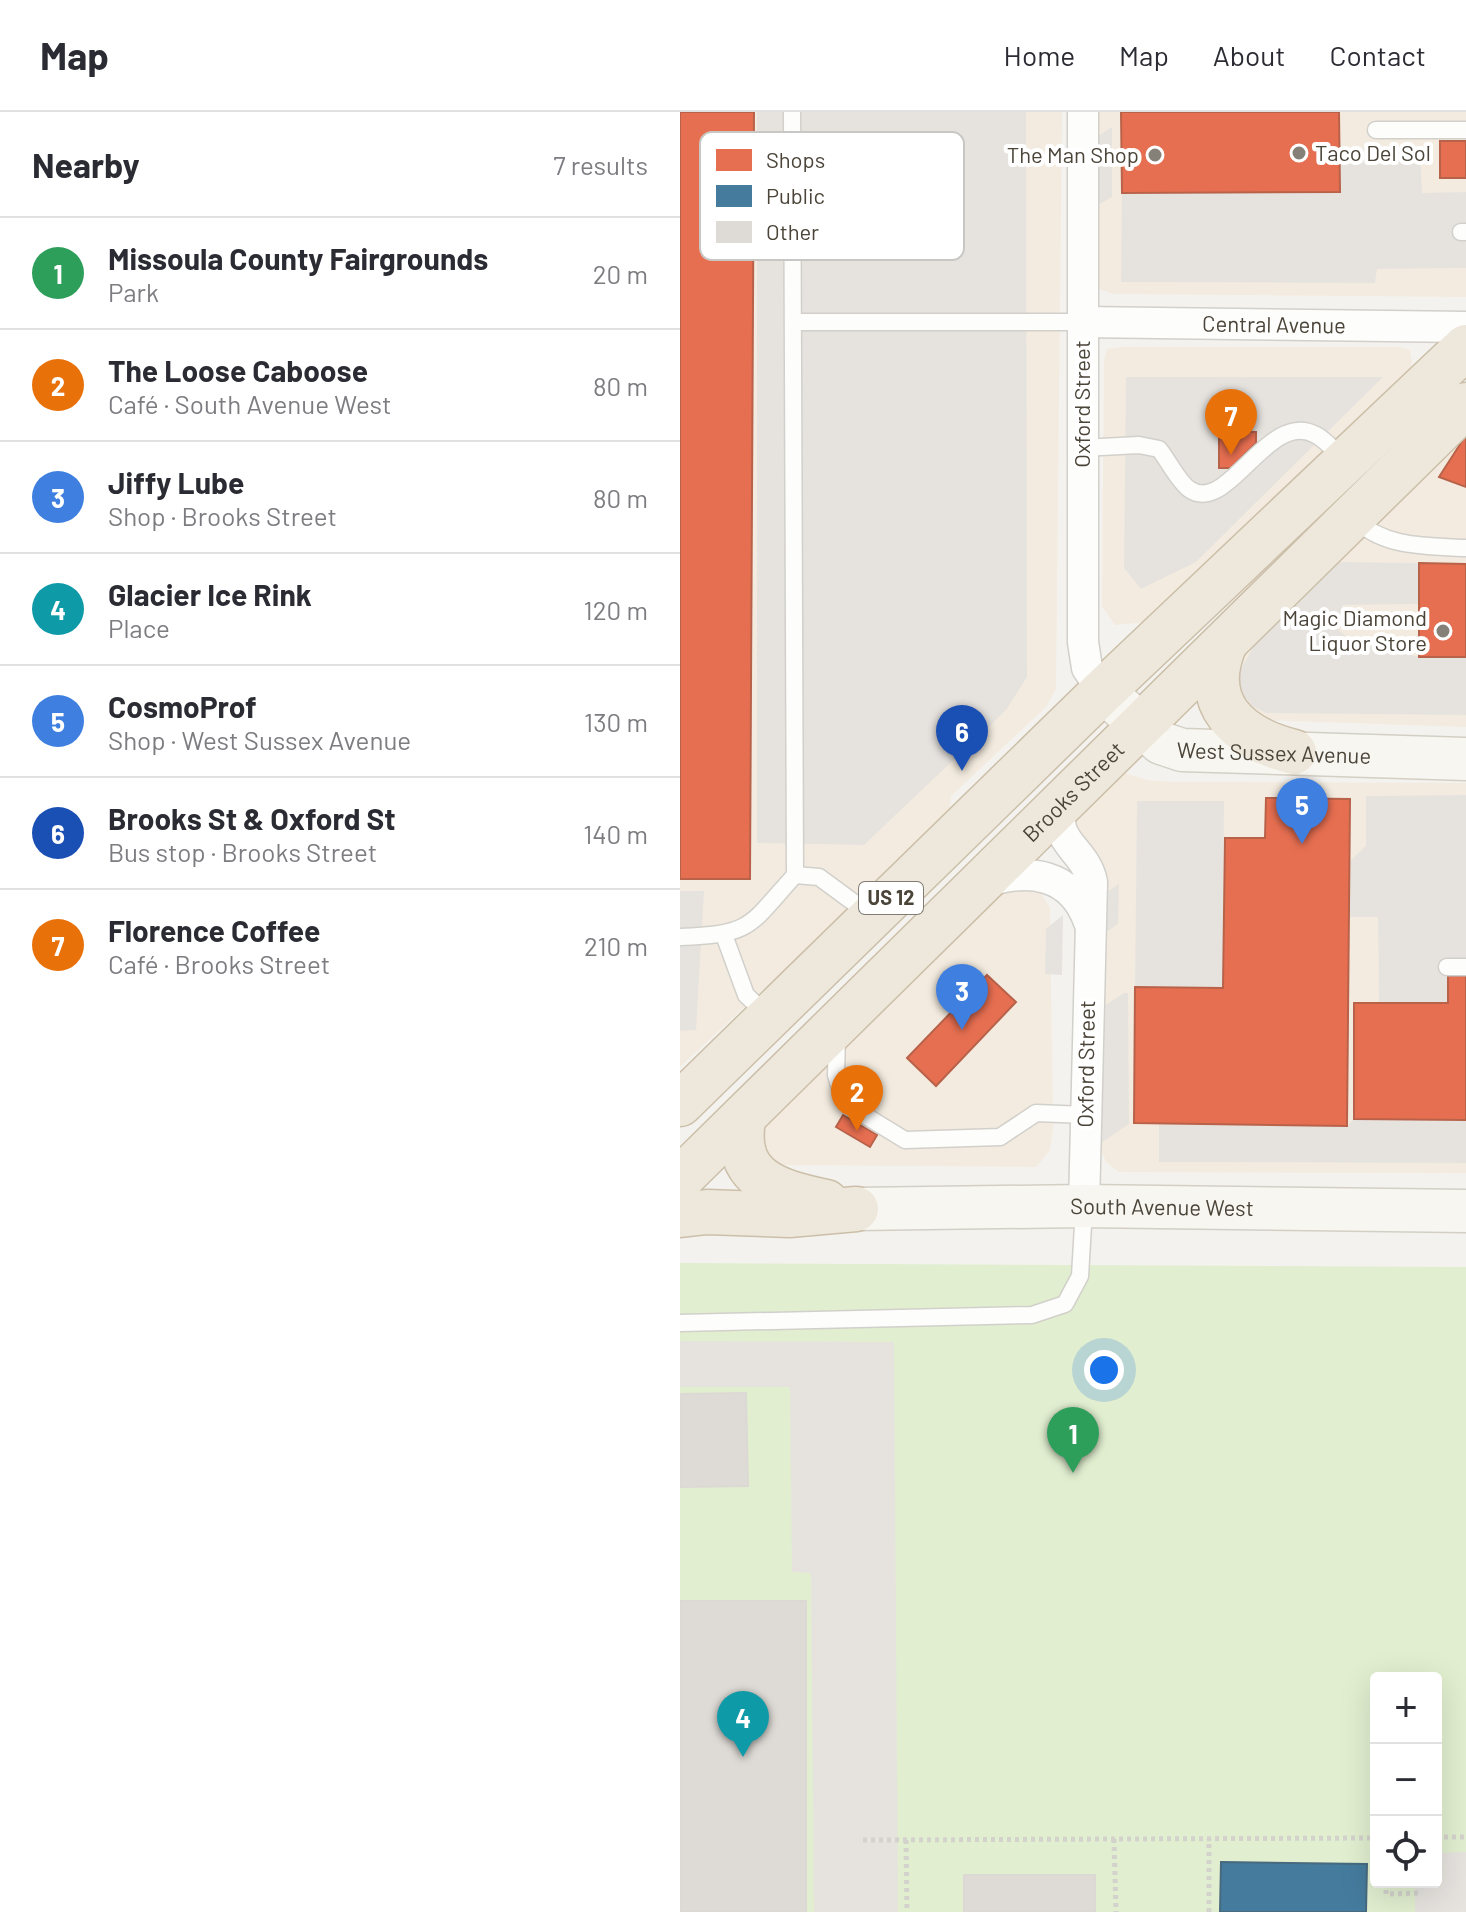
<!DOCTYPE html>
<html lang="en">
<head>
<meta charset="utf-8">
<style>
  body { margin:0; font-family:Barlow,sans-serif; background:#f7f7f7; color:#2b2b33 }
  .controls { position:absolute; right:24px; bottom:24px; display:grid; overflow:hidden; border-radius:8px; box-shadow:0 8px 32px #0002 }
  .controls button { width:72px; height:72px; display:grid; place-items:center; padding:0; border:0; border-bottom:2px solid #e1e1e2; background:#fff; color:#2b2b33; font:40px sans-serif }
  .you { position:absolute; left:424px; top:1258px; width:28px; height:28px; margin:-20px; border:6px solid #fff; border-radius:50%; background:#1a73e8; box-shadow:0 0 0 12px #1a73e833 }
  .badge { display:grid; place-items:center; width:52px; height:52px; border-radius:50%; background:#d93025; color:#fff; font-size:26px; font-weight:700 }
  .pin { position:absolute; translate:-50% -66px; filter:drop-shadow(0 2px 4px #0008) }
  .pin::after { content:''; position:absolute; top:42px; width:28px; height:24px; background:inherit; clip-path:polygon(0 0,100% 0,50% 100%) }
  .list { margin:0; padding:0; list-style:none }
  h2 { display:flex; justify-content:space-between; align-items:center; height:104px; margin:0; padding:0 32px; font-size:34px }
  h2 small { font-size:26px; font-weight:400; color:#7c7c81 }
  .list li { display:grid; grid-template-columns:52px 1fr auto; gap:24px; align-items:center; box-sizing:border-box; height:112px; padding:0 32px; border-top:2px solid #e1e1e2 }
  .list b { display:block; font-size:30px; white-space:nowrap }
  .list p { margin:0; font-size:26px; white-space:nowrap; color:#7c7c81 }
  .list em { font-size:26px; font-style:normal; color:#7c7c81 }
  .icon { flex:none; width:44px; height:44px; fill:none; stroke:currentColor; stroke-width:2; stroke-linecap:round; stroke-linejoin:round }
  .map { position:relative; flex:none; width:786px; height:1800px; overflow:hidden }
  header { display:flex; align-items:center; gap:48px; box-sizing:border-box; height:112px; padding:0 40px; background:#fff; border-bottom:2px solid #e1e1e2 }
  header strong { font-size:38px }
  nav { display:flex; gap:44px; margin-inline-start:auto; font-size:28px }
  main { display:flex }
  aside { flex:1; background:#fff }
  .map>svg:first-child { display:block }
  .commercial { fill:#f3ebdf }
  .green { fill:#e1eecf; fill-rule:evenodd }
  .parking { fill:#e6e3df; fill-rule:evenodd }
  .shops { fill:#e76f51; stroke:#b8624a; stroke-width:2 }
  .public { fill:#457b9d; stroke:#476a7f; stroke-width:2 }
  .building { fill:#dedbd6; stroke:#dcd9d4; stroke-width:2 }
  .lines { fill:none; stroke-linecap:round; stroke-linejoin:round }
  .lane-casing { stroke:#d2d0cb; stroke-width:19 }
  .street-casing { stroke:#d2d0cb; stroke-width:33 }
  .secondary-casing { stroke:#d3cfc5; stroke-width:45 }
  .highway-casing { stroke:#ccbfa9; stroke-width:47 }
  .path { stroke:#d3d2cc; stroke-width:5; stroke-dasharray:4 4; stroke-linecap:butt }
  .lane { stroke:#fdfdfc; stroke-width:16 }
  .street { stroke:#fdfdfc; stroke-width:30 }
  .secondary { stroke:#f7f6f1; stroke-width:42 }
  .highway { stroke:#ede8db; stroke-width:44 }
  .poi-dot { fill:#868178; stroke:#fff; stroke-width:3 }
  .labels { text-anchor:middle; stroke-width:8; stroke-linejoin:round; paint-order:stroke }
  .shield { fill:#fff; stroke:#817c74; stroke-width:2 }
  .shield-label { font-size:20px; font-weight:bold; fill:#4b4439 }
  .poi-label { font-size:22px; fill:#4b4439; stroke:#fff; text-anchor:end }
  .street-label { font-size:22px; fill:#4b4439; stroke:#fff }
  .key { fill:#fff; stroke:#c9c7c4; stroke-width:2 }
  .key-label { font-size:22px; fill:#4b4439 }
</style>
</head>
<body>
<header>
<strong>Map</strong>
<nav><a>Home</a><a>Map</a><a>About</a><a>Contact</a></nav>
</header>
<main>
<aside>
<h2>Nearby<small>7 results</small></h2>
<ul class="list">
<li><span class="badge" style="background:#2e9e5b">1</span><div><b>Missoula County Fairgrounds</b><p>Park</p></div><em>20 m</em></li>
<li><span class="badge" style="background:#e8710a">2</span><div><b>The Loose Caboose</b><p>Café · South Avenue West</p></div><em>80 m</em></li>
<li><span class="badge" style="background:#3f7fe0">3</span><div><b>Jiffy Lube</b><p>Shop · Brooks Street</p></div><em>80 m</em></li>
<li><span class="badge" style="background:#0f9aa8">4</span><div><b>Glacier Ice Rink</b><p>Place</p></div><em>120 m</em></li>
<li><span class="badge" style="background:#3f7fe0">5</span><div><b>CosmoProf</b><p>Shop · West Sussex Avenue</p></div><em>130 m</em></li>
<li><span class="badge" style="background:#1a4fb4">6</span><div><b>Brooks St &amp; Oxford St</b><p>Bus stop · Brooks Street</p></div><em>140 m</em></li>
<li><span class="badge" style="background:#e8710a">7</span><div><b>Florence Coffee</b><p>Café · Brooks Street</p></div><em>210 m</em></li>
</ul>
</aside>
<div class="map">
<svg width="786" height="1800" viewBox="0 0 786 1800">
  <rect width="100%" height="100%" fill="#f4f2ee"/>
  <g class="commercial">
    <polygon points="0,0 382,0 376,577 366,595 271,684 269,704 0,955"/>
    <polygon points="411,0 786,0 786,185 433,182 417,176"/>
    <polygon points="443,235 718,235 730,238 732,250 730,264 467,510 435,513 422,494 424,249 427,237"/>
    <polygon points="786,311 786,615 582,608 562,596 554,549"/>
    <polygon points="435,658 467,668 491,670 786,671 786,1061 439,1060 426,1050 420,1036 395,694"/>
    <polygon points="320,777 359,778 370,796 373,1017 370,1038 356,1055 96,1053 83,1042 83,1022 90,1006"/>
  </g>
  <path class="green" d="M 0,1151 L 786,1155 L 786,1800 L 0,1800 ZM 696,1566 L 756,1566 L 756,1770 L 696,1770 Z"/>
  <g class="parking">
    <polygon points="77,0 346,0 347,565 326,598 184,733 77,731"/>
    <polygon points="432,15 432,85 414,95 415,26"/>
    <polygon points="740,35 742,81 786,80 786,156 697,157 695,171 441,170 442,81 659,80 660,37"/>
    <path d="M 446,265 L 703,265 L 516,450 L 461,477 L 444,456 ZM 539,319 L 576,320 L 576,331 L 551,356 L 539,356 Z"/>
    <polygon points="657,450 739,451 739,492 663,493 656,515 666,525 739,545 786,545 786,603 586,601 572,594 559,577 561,557 575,532"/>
    <polygon points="786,683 786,864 768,891 699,891 698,805 669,805 670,749 686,734 686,684"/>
    <polygon points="457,689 544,689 543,876 455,875"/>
    <polygon points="439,772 438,812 416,827 418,786"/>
    <polygon points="0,779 24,779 16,918 0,919"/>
    <polygon points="383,803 382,863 365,862 366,817"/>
    <polygon points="444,881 448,881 449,1012 418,1033 418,898"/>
    <polygon points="674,1007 786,1008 786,1051 479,1050 479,1012 667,1014"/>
    <polygon points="0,1229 214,1230 218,1800 134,1800 131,1461 112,1460 110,1275 0,1275"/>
    <polygon points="786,1740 786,1800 735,1800 735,1770 756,1770 756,1741"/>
  </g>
  <g class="shops">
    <polygon points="0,0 74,0 70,767 0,767"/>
    <polygon points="441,0 659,0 660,80 442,81"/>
    <rect x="760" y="29" width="26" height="37"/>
    <polygon points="539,319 576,320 576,331 551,356 539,356"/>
    <polygon points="786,323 786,375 759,365"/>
    <polygon points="739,451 786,452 786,545 739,545"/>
    <polygon points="586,686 670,687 667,1014 454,1011 455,875 543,876 545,726 585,726"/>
    <polygon points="307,863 336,890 256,974 227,946"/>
    <polygon points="768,864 786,864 786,1008 674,1007 674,891 768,891"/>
    <polygon points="163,1003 197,1023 190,1035 156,1015"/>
  </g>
  <polygon class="public" points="541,1750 687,1752 686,1800 540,1800"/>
  <g class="building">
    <polygon points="66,1281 68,1374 0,1375 0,1282"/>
    <rect x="0" y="1489" width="126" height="311"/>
    <rect x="284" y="1763" width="131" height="37"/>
  </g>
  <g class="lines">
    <g class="lane-casing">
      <g id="lane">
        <polyline points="696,18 786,18"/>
        <polyline points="781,120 786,120"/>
        <polyline points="113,210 402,210"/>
        <path d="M 402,336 L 459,333 L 479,337 C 488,348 498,369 509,377 C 548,405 588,296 636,323 C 646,328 655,340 664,347"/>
        <path d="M 675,407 C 704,436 747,434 786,436"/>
        <polyline points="115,763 139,765 192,804"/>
        <polyline points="44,823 66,883 88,904"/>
        <path d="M 0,825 C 73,822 68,815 115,763 L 112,0"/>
        <polyline points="767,855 786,855"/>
        <polyline points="157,922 156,963 161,980 176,998 225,1028 320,1025 356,1001 405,1003"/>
        <polyline points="0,1211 352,1203 385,1192 400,1164 404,1096"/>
      </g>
    </g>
    <g class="street-casing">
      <g id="street">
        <polyline points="403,0 403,530 407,556 423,579"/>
        <path id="s1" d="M 402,210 L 786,215"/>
        <path d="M 383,689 C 369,731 405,735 412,770 L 404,1094"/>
        <path d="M 303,771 C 348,755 392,761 409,810"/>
      </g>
    </g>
    <g class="secondary-casing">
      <g id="secondary">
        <path id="s2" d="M 423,579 L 481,631 L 502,638 L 786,647"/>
        <path id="s3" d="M 176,1097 L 404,1094 L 786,1099"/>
      </g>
    </g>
    <g class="highway-casing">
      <g id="highway">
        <path d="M 545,531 C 519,592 558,626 614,640"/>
        <polyline points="0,992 423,579 786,235"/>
        <path d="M 63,1008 C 53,1068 98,1080 146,1090"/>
        <path id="s4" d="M 0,1067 L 786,293"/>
        <polyline points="0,1103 27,1100 109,1103 176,1097"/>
      </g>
    </g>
    <g class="path">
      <polyline points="756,1725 786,1725"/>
      <polyline points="434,1727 436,1800"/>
      <polyline points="183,1728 696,1726"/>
      <polyline points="226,1728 227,1800"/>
      <polyline points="706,1770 706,1782 742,1781"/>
      <polyline points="529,1800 529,1727"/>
    </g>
    <use href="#lane" class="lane"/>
    <use href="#street" class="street"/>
    <use href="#secondary" class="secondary"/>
    <use href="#highway" class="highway"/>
  </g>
  <g class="poi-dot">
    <circle cx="619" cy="41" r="8"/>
    <circle cx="475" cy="43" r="8"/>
    <circle cx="763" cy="519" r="8"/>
  </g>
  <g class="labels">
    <rect class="shield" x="179" y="770" width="64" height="32" rx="6"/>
    <g class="shield-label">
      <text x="211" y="793">US 12</text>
    </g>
    <g class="poi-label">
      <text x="635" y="49" text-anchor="start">Taco Del Sol</text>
      <text x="459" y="51">The Man Shop</text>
      <text x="747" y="514">Magic Diamond<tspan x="747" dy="25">Liquor Store</tspan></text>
    </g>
    <g class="street-label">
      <text dy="8" stroke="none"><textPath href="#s1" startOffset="192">Central Avenue</textPath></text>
      <text transform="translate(402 292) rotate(-90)" y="8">Oxford Street</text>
      <text dy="8" stroke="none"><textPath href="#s2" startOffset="192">West Sussex Avenue</textPath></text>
      <text dy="8" stroke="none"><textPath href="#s4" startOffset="552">Brooks Street</textPath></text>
      <text transform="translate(406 952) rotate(-89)" y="8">Oxford Street</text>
      <text dy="8" stroke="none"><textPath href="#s3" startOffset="306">South Avenue West</textPath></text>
    </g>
  </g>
  <rect x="20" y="20" width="264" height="128" rx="12" class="key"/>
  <rect x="36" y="37" width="36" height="22" fill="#e76f51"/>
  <rect x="36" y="73" width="36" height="22" fill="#457b9d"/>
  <rect x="36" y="109" width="36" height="22" fill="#dedbd6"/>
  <g class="key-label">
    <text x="86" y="56">Shops</text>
    <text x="86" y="92">Public</text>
    <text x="86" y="128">Other</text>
  </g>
</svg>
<div class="controls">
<button>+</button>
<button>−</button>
<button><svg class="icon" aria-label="locate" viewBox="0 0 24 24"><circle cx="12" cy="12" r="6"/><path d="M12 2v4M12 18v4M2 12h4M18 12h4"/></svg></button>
</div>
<div class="you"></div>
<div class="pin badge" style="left:393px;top:1361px;background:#2e9e5b">1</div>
<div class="pin badge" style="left:177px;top:1019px;background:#e8710a">2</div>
<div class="pin badge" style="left:282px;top:918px;background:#3f7fe0">3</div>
<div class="pin badge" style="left:63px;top:1645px;background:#0f9aa8">4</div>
<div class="pin badge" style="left:622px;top:732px;background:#3f7fe0">5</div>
<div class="pin badge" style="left:282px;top:659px;background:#1a4fb4">6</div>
<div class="pin badge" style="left:551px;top:343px;background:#e8710a">7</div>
</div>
</main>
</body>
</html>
